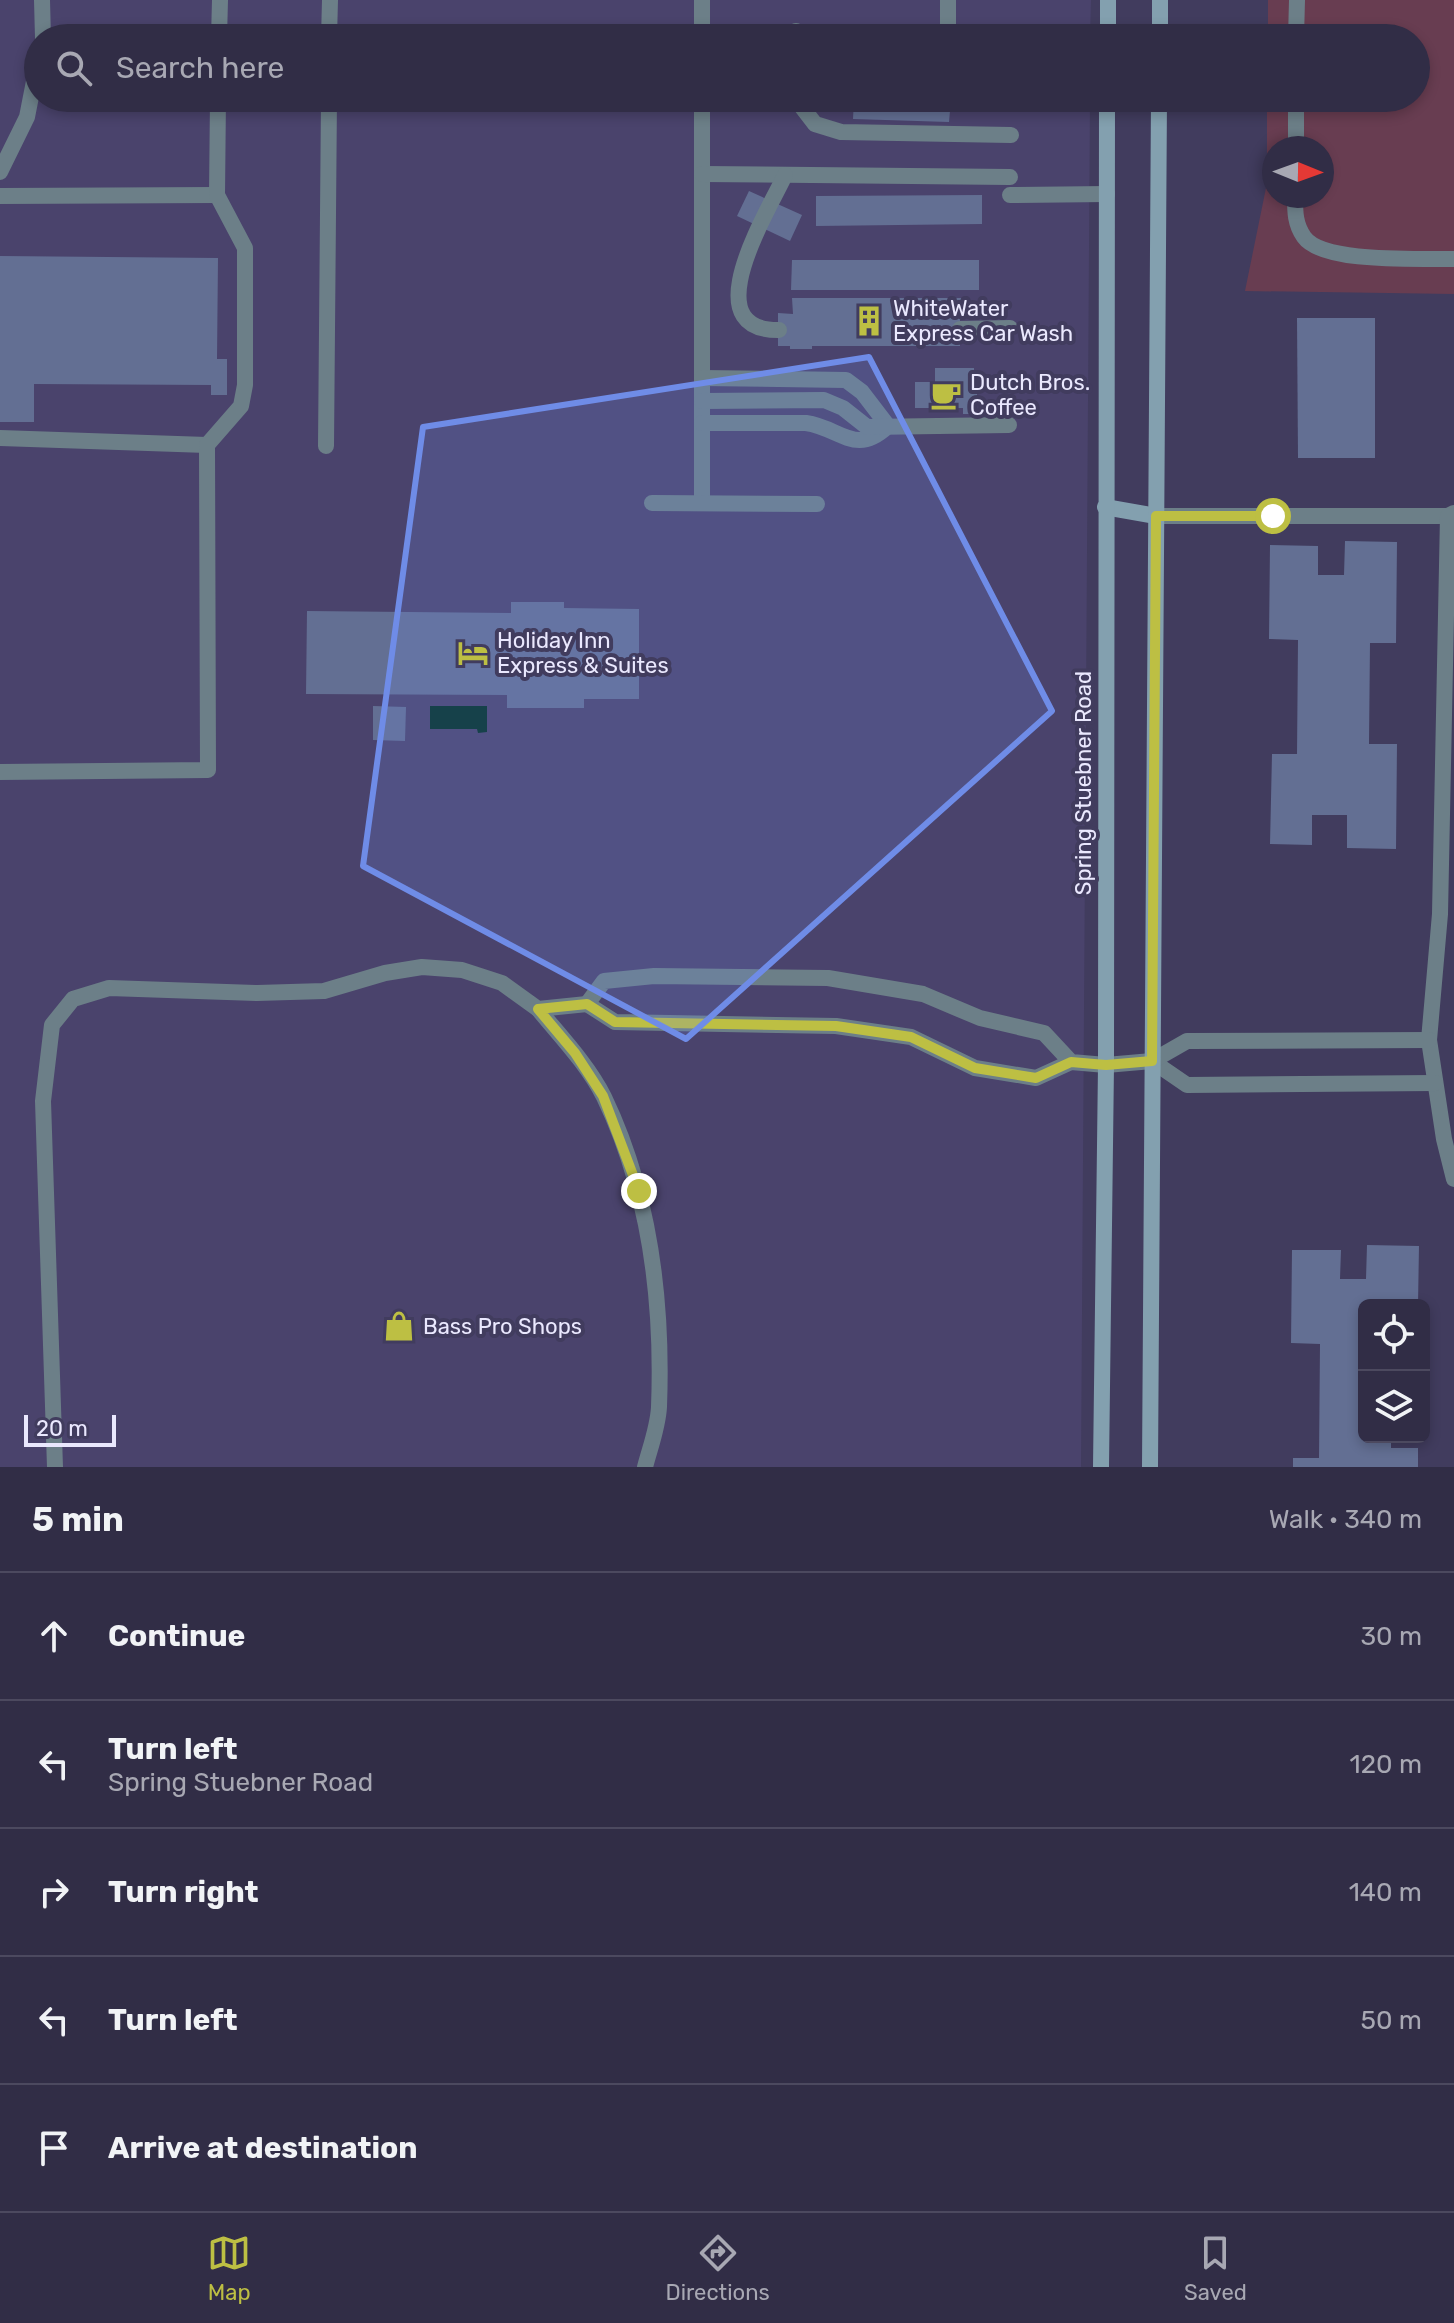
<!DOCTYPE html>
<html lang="en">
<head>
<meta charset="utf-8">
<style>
  body { margin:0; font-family:Rubik,sans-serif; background:#39354d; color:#f1f3f6 }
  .controls { position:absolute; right:24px; bottom:24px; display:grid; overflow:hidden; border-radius:12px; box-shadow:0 4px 12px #0003 }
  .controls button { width:72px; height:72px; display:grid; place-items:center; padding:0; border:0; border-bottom:2px solid #4c495f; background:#312d46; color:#f1f3f6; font:40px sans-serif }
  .compass { position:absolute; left:1262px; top:136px; width:72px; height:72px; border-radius:50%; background:#312d46; box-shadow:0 4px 12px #0003; rotate:91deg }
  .scale { position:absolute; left:24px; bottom:20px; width:92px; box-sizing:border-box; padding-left:8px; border:4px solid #eae8fe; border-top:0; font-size:22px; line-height:28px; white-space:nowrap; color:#eae8fe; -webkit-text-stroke:6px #413c5e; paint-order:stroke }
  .stop { position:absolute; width:24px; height:24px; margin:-18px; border:6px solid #bdbf43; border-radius:50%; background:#fff }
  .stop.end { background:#bdbf43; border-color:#fff; box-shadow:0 2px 8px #0008 }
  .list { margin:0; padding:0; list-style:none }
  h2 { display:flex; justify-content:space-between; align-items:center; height:104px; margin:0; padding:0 32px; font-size:34px }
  h2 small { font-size:26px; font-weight:400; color:#a8a8b3 }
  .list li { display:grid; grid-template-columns:52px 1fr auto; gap:24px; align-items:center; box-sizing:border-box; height:128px; padding:0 32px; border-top:2px solid #4c495f }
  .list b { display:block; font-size:30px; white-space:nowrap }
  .list p { margin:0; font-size:26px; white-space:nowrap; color:#a8a8b3 }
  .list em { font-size:26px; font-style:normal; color:#a8a8b3 }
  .icon { flex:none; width:44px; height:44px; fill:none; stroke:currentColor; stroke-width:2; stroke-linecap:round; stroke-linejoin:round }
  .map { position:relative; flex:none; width:1454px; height:1467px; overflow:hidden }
  .search { position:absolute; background:#312d46; box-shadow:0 4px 12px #0003; left:24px; right:24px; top:24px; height:88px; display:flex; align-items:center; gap:20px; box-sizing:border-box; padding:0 28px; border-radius:44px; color:#a8a8b3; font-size:30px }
  .sheet { height:744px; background:#312d46 }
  nav { display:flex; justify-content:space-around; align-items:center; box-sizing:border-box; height:112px; border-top:2px solid #4c495f; background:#312d46; font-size:22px; color:#a8a8b3 }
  nav a { display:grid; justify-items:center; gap:4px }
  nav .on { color:#bdbf43 }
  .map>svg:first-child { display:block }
  .built { fill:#4a436c }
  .green { fill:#683d51; fill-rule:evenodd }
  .water { fill:#012f23 }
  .building { fill:#636f93 }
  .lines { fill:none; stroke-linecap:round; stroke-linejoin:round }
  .lane { stroke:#6c7f88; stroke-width:16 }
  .secondary { stroke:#83a0af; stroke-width:16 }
  .route { stroke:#bdbf43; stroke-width:10 }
  .marked { fill:#6f8ce7; fill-opacity:0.2; stroke:#6f8ce7; stroke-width:6; stroke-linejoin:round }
  .labels { text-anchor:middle; stroke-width:8; stroke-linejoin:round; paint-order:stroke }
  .poi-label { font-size:22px; fill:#eae8fe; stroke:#413c5e; text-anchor:start }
  .street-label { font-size:22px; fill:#eae8fe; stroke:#413c5e }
</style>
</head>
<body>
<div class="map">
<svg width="1454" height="1467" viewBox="0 0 1454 1467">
  <rect width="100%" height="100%" fill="#413c5e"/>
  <polygon class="built" points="0,0 1091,0 1090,38 38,38 38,98 1090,98 1081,1467 0,1467"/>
  <path class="green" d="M 1268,0 L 1454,0 L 1454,294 L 1245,291 L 1267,183 L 1267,98 L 1416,98 L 1416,38 L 1268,38 ZM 1274,148 L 1322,148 L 1322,196 L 1274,196 Z"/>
  <polygon class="water" points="430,706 487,706 487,732 478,733 477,729 430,729"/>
  <g class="building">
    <polygon points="854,98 973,98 973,111 950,111 949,122 853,119"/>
    <polygon points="749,191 802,215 790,241 737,216"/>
    <polygon points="982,195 982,224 816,226 816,196"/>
    <polygon points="0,256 218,258 217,359 227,359 227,395 211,395 211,385 34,384 34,422 0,422"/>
    <polygon points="792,260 979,260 979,290 791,290"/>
    <polygon points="792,298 966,298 965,308 960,308 960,346 812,346 812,349 790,349 790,346 778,346 778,313 793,314"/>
    <polygon points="1297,318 1375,318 1375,458 1298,458"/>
    <polygon points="935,368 974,368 974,381 977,380 977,414 963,414 963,408 915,408 915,382 935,382"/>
    <polygon points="1345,541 1397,542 1396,643 1370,643 1369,744 1397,744 1396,849 1347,848 1347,815 1312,815 1312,845 1270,844 1272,754 1297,754 1298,640 1269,639 1270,545 1318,546 1318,575 1344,575"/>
    <polygon points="511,602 564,602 564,608 639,609 639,699 584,699 584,708 507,708 507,695 306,694 307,611 511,613"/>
    <polygon points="373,706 406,707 405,741 373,740"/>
    <polygon points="1367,1245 1419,1246 1418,1305 1364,1305 1364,1437 1391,1437 1391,1448 1418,1448 1418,1467 1293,1467 1293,1458 1319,1458 1320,1344 1291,1343 1292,1250 1341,1250 1340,1279 1366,1279"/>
  </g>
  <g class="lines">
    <g class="lane">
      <polyline points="42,0 43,38"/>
      <polyline points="948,32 948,0"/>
      <polyline points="219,38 220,0"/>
      <polyline points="329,38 330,0"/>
      <polyline points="702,38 702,0"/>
      <polyline points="796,38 796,31"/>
      <polyline points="1296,38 1297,0"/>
      <polyline points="702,98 702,503"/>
      <polyline points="795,98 815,124 841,132 1011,135"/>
      <polyline points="1296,148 1296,98"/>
      <polyline points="0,172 27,117 38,61"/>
      <polyline points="702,174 1010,177"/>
      <polyline points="1010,195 1107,194"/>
      <polyline points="0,196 217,195"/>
      <path d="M 1295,196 C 1295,212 1295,224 1304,237 C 1323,264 1421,258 1454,259"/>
      <polyline points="960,329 1010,328"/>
      <path d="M 779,330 C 693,331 768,212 785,175"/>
      <path d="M 702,378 L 846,380 L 862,392 L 888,426 C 855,457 841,428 806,423 L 702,423"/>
      <polyline points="702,401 824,400 843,408 867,427 1009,425"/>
      <polyline points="0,438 207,445"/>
      <polyline points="326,446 329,98"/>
      <polyline points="652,503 817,504"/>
      <polyline points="1156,516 1448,516 1454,513"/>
      <polyline points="1448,516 1440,914 1429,1040 1444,1139 1454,1179"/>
      <polyline points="0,772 208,770 207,445 241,406 245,385 245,248 217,195 218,98"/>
      <path d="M 538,1009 C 561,1037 588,1065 604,1097 C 650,1193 663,1302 659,1407 C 658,1427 650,1448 645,1467"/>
      <polyline points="1152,1061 1187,1085 1435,1083"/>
      <polyline points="1071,1062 1044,1033 980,1018 923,994 828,978 654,976 604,981 587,1004 615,1022 836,1026 911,1037 975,1068 1036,1078 1071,1062 1106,1065 1152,1061 1187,1041 1429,1040"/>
      <polyline points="55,1467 43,1101 52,1025 73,999 109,988 257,993 324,991 385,973 422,967 462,970 502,983 538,1009 587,1004"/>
    </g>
    <g class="secondary">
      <polyline points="1108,38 1108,0"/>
      <polyline points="1160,38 1160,0"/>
      <polyline points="1105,507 1156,516"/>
      <polyline points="1101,1467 1106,1065 1107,98"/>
      <polyline points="1150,1467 1159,98"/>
    </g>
  </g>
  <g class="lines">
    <polyline class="route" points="639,1191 603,1096 575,1053 538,1009 587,1004 615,1022 836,1026 911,1037 975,1068 1036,1078 1071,1062 1106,1065 1152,1061 1156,516 1273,516"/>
  </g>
  <path class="marked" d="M 869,357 L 1052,711 L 686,1039 L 363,866 L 423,427 Z"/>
  <defs>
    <g id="building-bare" transform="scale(2.4)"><path d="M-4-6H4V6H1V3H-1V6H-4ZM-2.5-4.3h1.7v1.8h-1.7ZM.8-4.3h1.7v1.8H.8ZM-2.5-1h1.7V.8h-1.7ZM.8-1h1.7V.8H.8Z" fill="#bdbf43" stroke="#413c5e" stroke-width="2.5" paint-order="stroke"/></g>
    <g id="cafe-bare" transform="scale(2.4)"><path d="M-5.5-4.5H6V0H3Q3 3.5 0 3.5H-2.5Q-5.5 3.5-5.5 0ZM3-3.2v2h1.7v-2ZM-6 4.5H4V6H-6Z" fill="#bdbf43" stroke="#413c5e" stroke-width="2.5" paint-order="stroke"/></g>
    <g id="hotel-bare" transform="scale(2.4)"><path d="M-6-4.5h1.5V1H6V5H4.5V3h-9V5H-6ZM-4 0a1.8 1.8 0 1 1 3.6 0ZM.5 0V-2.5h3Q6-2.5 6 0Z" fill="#bdbf43" stroke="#413c5e" stroke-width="2.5" paint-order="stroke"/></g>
    <g id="shop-bare" transform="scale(2.4)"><path d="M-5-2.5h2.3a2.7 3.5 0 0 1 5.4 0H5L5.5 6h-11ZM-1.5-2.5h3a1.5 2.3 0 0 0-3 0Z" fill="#bdbf43" stroke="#413c5e" stroke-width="2.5" paint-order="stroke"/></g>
  </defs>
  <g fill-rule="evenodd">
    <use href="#building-bare" x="869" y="321"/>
    <use href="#cafe-bare" x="946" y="395"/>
    <use href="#hotel-bare" x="473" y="653"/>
    <use href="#shop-bare" x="399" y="1326"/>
  </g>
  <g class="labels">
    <g class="poi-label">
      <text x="893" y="316">WhiteWater<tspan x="893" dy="25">Express Car Wash</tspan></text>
      <text x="970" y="390">Dutch Bros.<tspan x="970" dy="25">Coffee</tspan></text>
      <text x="497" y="648">Holiday Inn<tspan x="497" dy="25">Express &amp; Suites</tspan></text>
      <text x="423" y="1334">Bass Pro Shops</text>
    </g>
    <g class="street-label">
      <text transform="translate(1083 783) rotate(-90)" y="8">Spring Stuebner Road</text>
    </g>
  </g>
</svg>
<div class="controls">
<button><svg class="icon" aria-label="locate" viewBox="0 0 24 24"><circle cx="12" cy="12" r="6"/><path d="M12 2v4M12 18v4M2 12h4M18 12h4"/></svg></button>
<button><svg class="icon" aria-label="layers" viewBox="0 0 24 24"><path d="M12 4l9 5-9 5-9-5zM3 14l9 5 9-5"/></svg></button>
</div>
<svg class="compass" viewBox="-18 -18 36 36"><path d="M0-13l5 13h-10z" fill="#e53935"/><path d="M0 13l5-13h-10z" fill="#a8a8b3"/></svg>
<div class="scale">20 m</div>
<div class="stop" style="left:1273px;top:516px"></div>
<div class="stop end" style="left:639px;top:1191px"></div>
<div class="search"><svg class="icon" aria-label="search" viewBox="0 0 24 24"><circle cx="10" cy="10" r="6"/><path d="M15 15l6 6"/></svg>Search here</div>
</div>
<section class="sheet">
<h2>5 min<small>Walk · 340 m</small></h2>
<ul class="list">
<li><svg class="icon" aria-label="ahead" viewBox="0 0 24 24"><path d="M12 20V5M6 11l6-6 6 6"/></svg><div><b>Continue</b></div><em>30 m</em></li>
<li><svg class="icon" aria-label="left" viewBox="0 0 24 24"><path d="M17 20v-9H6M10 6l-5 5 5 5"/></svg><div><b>Turn left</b><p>Spring Stuebner Road</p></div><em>120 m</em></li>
<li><svg class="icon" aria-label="right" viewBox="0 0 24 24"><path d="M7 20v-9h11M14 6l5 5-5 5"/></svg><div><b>Turn right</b></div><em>140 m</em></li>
<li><svg class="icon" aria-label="left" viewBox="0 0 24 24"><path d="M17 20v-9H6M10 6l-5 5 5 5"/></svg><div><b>Turn left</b></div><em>50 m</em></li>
<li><svg class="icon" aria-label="arrive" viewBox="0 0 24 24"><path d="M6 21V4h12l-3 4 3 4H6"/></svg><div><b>Arrive at destination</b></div></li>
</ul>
</section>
<nav>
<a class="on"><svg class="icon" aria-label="map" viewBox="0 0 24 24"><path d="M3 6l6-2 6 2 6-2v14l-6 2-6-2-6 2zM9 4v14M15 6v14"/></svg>Map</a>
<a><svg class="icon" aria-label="directions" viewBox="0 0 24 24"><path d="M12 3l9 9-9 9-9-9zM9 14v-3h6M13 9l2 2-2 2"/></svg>Directions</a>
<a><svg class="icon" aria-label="saved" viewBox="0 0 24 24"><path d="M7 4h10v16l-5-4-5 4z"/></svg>Saved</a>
</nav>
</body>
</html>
